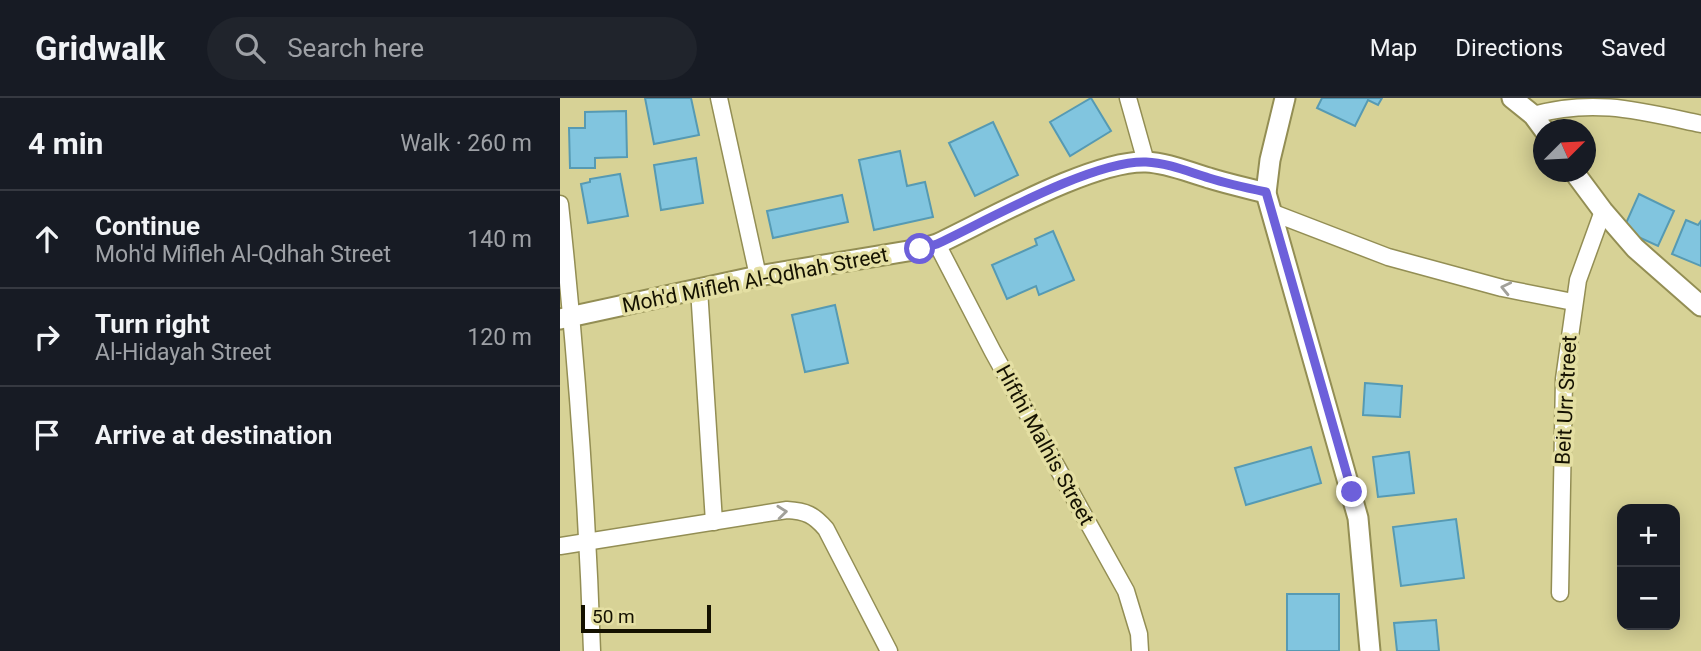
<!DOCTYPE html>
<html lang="en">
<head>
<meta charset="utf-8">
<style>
  body { margin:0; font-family:Roboto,sans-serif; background:#20242c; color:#f1f3f6 }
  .controls { position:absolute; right:21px; bottom:21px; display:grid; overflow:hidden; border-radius:14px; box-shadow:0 4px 18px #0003 }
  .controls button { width:63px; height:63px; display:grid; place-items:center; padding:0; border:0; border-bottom:2px solid #363941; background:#171b24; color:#f1f3f6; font:35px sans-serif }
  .compass { position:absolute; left:973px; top:21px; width:63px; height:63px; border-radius:50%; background:#171b24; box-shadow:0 4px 18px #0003; rotate:66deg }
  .scale { position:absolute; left:21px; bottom:18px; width:130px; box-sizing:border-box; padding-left:7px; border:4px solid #141100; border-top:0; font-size:19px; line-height:24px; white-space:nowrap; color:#141100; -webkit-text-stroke:5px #e4dfa3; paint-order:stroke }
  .stop { position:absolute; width:21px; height:21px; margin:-16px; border:5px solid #6d60da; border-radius:50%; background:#fff }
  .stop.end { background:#6d60da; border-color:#fff; box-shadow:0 2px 7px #0008 }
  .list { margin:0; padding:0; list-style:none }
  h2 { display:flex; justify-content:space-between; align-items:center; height:91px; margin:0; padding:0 28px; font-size:30px }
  h2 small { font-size:23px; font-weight:400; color:#9ea1a6 }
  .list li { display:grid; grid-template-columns:46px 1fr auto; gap:21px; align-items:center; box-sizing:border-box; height:98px; padding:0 28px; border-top:2px solid #363941 }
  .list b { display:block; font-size:26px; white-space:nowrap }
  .list p { margin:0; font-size:23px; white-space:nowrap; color:#9ea1a6 }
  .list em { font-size:23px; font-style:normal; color:#9ea1a6 }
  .icon { flex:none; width:38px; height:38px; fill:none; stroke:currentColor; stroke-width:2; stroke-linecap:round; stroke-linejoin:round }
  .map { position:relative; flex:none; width:1141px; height:553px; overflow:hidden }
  header { display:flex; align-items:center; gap:42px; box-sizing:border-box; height:98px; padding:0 35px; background:#171b24; border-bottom:2px solid #363941 }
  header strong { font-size:33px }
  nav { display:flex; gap:38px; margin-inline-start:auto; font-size:24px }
  .search { width:490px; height:63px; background:#20242c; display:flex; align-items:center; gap:18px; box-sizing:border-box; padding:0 24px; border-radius:38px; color:#9ea1a6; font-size:26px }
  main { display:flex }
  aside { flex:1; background:#171b24 }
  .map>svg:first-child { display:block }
  .building { fill:#81c5df; stroke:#569ab3; stroke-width:2 }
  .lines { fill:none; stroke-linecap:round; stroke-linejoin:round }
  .minor-casing { stroke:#938e54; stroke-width:19 }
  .tertiary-casing { stroke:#938e54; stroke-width:23 }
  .minor { stroke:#fff; stroke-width:16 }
  .tertiary { stroke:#fff; stroke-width:19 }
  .oneway { stroke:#a1a099 }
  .route { stroke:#6d60da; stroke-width:9 }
  .labels { text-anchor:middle; stroke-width:7; stroke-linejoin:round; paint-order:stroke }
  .street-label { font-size:21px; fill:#141100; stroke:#e4dfa3 }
</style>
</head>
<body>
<header>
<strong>Gridwalk</strong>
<div class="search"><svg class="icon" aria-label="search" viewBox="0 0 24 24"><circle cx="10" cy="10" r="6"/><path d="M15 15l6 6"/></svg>Search here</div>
<nav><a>Map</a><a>Directions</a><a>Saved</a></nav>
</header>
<main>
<aside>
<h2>4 min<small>Walk · 260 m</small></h2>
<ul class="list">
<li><svg class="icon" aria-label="ahead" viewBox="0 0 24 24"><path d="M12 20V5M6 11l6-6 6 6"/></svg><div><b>Continue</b><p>Moh'd Mifleh Al-Qdhah Street</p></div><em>140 m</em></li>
<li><svg class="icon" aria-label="right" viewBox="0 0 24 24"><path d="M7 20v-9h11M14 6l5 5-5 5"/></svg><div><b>Turn right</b><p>Al-Hidayah Street</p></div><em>120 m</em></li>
<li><svg class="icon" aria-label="arrive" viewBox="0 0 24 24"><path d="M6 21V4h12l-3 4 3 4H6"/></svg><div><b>Arrive at destination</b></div></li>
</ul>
</aside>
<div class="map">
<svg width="1141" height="553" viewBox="0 0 1141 553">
  <rect width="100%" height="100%" fill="#d7d296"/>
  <g class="building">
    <polygon points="85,0 131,0 139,37 94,46"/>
    <polygon points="531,0 551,33 510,58 490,24"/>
    <polygon points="762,0 822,0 818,7 808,2 795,28 757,10"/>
    <polygon points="66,13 67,59 35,60 35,70 10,70 9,30 25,30 25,14"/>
    <polygon points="433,24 458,77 415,98 389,45"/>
    <polygon points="340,53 347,88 365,84 373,119 314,132 299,62"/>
    <polygon points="136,60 143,105 101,112 94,67"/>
    <polygon points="60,76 68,118 28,125 21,86 30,84 30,81"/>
    <polygon points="1079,96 1114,113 1098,148 1063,132"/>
    <polygon points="282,97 288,124 213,140 207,113"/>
    <polygon points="1126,122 1138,127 1141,123 1141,168 1112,156"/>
    <polygon points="493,133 514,182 479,197 476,188 447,201 432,167 477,147 475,141"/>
    <polygon points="275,207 288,265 245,274 232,217"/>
    <polygon points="805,285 842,288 840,319 803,317"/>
    <polygon points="751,349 761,385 686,407 675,370"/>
    <polygon points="849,354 854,395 818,399 813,359"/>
    <polygon points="896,421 904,480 841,488 833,429"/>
    <rect x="727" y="496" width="52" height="57"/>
    <polygon points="876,522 879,553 837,553 834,525"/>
  </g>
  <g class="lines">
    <g class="minor-casing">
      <g id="minor">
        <polyline points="159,0 198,178"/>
        <polyline points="568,0 586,64"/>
        <path d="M 973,17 C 1035,0 1080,13 1141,26"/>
        <path d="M 0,106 C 16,254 27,403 32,553"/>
        <polyline points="711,114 828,159 942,190 1013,204"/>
        <polyline points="377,146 433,254 566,493 579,536 580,553"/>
        <polyline points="139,191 154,424"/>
        <path d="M 0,448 L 227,412 C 246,413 254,417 266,431 L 329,553"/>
        <polyline points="1000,495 1004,281 1018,182 1043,113"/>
      </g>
    </g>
    <g class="tertiary-casing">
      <g id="tertiary">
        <polyline points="725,0 710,62 706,95 798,420 810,553"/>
        <polyline points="952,0 973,17 984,32"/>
        <polyline points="1014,74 1043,113 1075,150 1141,208"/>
        <path d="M 0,221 L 198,178 L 360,151 L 377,146 C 428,122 533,62 586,64 C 608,65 628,74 649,80 C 668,86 687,90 706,95"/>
      </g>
    </g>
    <use href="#minor" class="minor"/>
    <use href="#tertiary" class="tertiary"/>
  </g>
  <defs><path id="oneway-chevron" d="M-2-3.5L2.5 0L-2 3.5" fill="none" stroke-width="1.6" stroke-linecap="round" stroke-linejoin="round" transform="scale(1.75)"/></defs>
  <g class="oneway">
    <use href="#oneway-chevron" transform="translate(946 190) rotate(-167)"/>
    <use href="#oneway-chevron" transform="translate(222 414) rotate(-6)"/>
  </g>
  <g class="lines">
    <path class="route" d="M 360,151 L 377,146 C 428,122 533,62 586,64 C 608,65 629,74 649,80 C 668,86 687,90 706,94 L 792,394"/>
  </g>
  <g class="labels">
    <g class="street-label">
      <text transform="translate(195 182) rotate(-11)" y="7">Moh'd Mifleh Al-Qdhah Street</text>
      <text transform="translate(1006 302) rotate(-87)" y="7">Beit Urr Street</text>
      <text transform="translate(485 347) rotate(61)" y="7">Hifthi Malhis Street</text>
    </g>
  </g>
</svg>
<div class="controls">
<button>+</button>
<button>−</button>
</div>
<svg class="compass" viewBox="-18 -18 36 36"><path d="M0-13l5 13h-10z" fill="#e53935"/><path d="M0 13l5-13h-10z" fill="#9ea1a6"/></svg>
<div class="scale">50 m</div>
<div class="stop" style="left:360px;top:151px"></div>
<div class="stop end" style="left:792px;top:394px"></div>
</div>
</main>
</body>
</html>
